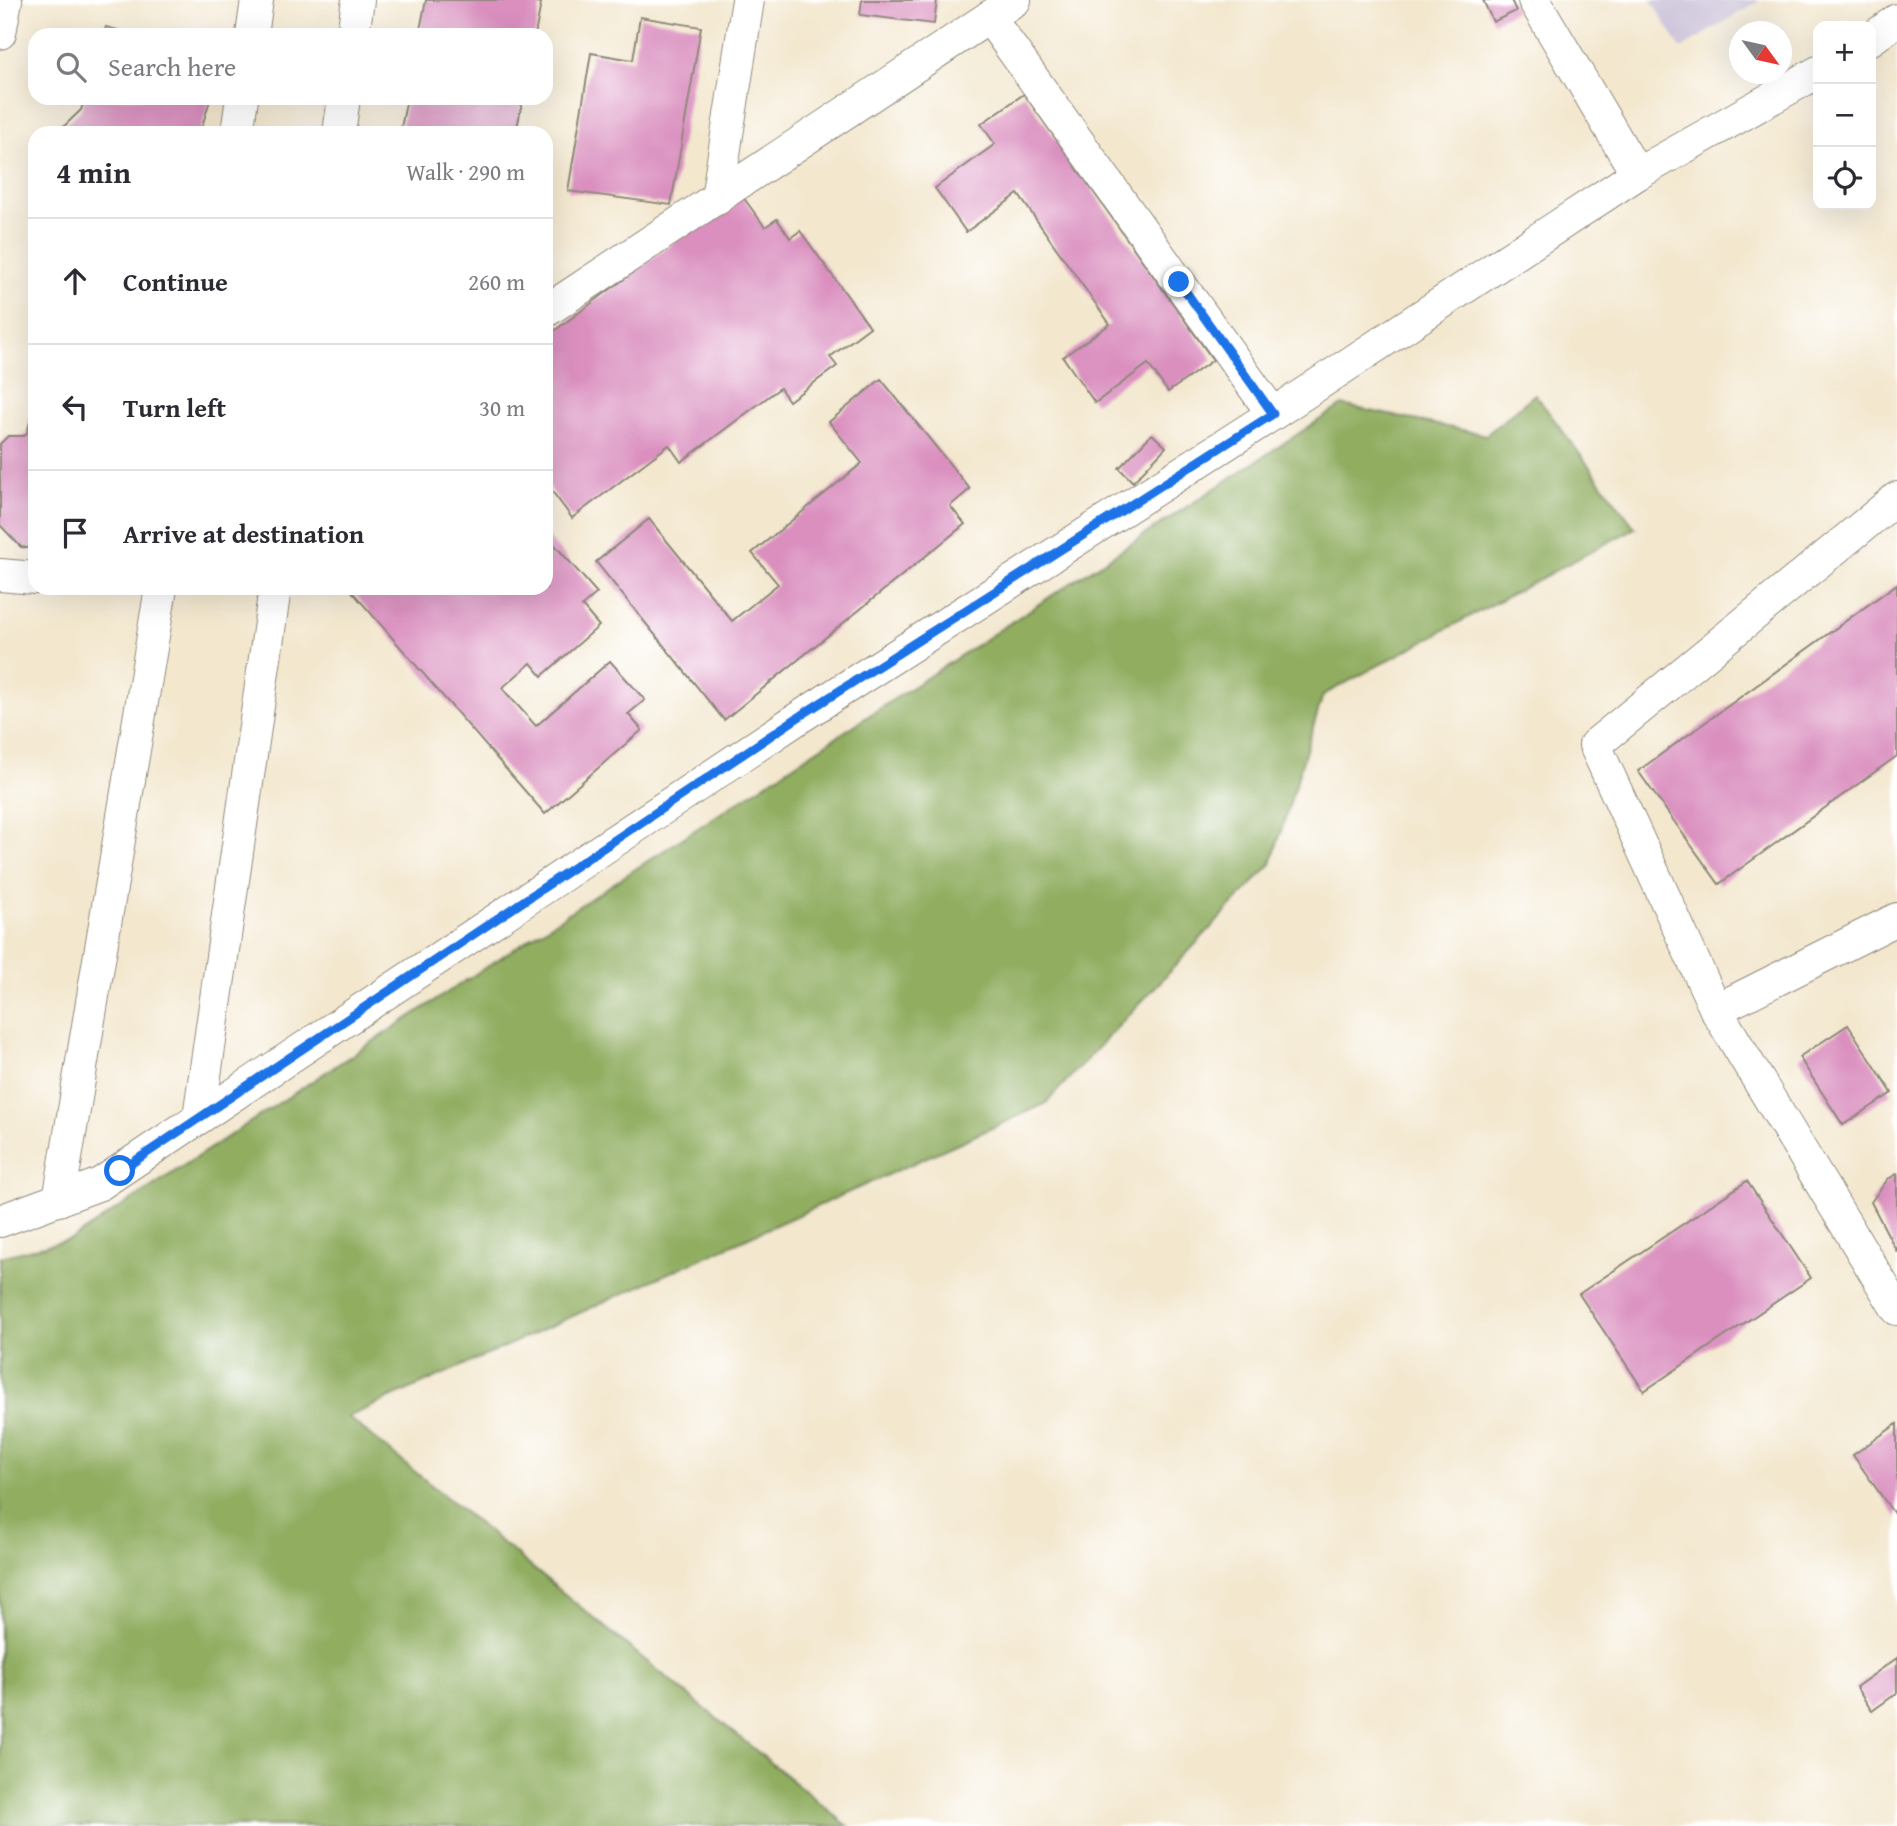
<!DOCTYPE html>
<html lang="en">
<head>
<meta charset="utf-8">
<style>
  body { margin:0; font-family:"Gentium Book Plus",serif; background:#f2f2f3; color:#2b2b33 }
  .controls { position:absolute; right:21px; top:21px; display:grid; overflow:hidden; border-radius:14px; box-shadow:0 7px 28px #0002 }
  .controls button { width:63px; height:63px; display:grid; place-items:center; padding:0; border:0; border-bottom:2px solid #e1e1e2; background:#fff; color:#2b2b33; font:35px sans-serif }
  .compass { position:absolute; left:1729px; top:21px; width:63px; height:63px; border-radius:50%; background:#fff; box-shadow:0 7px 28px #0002; rotate:123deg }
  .stop { position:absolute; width:21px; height:21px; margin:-16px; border:5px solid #1a73e8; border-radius:50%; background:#fff }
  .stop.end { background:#1a73e8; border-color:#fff; box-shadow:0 2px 7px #0008 }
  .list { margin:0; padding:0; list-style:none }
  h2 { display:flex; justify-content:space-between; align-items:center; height:91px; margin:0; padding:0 28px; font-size:30px }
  h2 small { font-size:23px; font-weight:400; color:#7c7c81 }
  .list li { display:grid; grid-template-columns:46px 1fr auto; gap:21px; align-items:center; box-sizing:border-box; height:126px; padding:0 28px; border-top:2px solid #e1e1e2 }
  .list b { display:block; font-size:26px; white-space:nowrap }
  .list em { font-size:23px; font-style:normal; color:#7c7c81 }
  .icon { flex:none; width:38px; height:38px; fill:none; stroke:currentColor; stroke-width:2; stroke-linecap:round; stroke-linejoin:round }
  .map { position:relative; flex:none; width:1897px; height:1826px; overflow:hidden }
  .search { position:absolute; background:#fff; box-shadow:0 7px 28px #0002; left:28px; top:28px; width:525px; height:77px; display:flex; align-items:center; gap:18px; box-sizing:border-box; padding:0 24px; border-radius:21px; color:#7c7c81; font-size:26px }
  .panel { position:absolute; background:#fff; box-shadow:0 7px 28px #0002; left:28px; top:126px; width:525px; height:469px; border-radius:21px }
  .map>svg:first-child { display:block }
  .industrial { fill:#c9bfd7 }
  .forest { fill:#90ad60; stroke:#5e6c46; stroke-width:2 }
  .building { fill:#da8fbf }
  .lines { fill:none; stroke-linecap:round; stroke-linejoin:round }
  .minor-casing { stroke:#8f897c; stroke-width:34 }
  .minor { stroke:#fff; stroke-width:32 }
  .route { stroke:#1a73e8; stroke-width:9 }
</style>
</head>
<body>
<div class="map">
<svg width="1897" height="1826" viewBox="0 0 1897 1826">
  <rect width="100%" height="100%" fill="#fff"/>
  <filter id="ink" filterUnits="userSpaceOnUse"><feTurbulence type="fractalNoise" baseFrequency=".0143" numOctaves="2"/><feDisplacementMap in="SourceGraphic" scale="14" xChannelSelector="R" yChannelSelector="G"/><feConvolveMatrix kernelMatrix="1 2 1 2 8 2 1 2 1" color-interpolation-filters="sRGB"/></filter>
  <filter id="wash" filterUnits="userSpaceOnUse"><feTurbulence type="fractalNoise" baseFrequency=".00686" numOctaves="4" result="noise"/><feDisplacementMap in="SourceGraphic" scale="28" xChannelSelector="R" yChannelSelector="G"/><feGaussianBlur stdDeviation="1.57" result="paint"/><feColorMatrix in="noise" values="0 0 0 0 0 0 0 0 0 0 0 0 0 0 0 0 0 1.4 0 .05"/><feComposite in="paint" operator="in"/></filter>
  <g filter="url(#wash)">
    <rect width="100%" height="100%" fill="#f3e7ce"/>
    <polygon class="industrial" points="1651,0 1760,0 1681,49"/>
    <polygon class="forest" points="1535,394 1635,528 1323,695 1271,864 1045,1104 348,1417 848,1826 0,1826 0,1257 72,1239 1342,405 1486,435"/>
    <g id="blocks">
      <g class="building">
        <polygon points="426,0 525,0 541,3 535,35 419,35"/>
        <polygon points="862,0 937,0 934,24 860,15"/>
        <polygon points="1483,0 1511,0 1516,11 1493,22"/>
        <polygon points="640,17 701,27 671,205 568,191 591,53 633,60"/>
        <polygon points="106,27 133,34 133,35 103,35"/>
        <polygon points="1024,94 1213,360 1168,392 1148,364 1095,403 1063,357 1110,324 1018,194 966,232 935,188 995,144 981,124"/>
        <polygon points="85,98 202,98 210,100 200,133 57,133 81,110"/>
        <polygon points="407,98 523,98 516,133 400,133"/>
        <polygon points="740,193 765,227 777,219 790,238 800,231 870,327 830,357 837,366 789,401 780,388 681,462 669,445 572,518 546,483 546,337"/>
        <polygon points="881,379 970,489 950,506 965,524 724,720 596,562 649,519 732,621 778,584 752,553 862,463 829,422"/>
        <polygon points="34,408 35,408 35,549 21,547 0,525 0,444 8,436 24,436 27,433"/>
        <polygon points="1152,434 1166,447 1133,482 1119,468"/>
        <polygon points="546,535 597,593 582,606 599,626 542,676 531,663 502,688 536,726 610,661 645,700 628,714 642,730 545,814 349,588 546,588"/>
        <polygon points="1897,584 1897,756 1719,884 1638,771"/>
        <polygon points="1848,1025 1892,1093 1843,1125 1799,1057"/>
        <polygon points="1897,1174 1897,1252 1871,1202 1888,1179"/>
        <polygon points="1747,1181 1811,1278 1644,1391 1579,1294"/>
        <polygon points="1897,1424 1897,1518 1853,1455"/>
        <polygon points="1897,1658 1897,1693 1872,1711 1856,1687"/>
      </g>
    </g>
  </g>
  <g filter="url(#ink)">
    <use href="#blocks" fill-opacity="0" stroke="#8f897c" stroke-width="2"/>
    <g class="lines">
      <g class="minor-casing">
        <g id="minor">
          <polyline points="1534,0 1637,174"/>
          <polyline points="989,17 1273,414"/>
          <polyline points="0,33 6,0"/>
          <polyline points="252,35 257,0"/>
          <polyline points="353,35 358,0"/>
          <polyline points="1871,39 1897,20"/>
          <polyline points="237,133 242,98"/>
          <polyline points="339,133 344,98"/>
          <polyline points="717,199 748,0"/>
          <polyline points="546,311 1015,0"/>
          <polyline points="1897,498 1595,745 1716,1010 1897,1309"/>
          <polyline points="0,575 35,578"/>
          <polyline points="1716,1010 1897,919"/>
          <polyline points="199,1117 275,588"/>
          <polyline points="59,1200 161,588"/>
          <polyline points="0,1221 100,1184 800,717 1273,414 1637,174 1818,72"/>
        </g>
      </g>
      <use href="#minor" class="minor"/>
    </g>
  </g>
  <g class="lines" filter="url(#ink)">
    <polyline class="route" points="120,1171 800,716 1273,414 1179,282"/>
  </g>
</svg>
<div class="controls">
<button>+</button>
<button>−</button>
<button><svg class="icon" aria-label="locate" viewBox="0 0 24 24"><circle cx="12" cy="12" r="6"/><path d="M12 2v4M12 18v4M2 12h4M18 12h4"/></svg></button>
</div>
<svg class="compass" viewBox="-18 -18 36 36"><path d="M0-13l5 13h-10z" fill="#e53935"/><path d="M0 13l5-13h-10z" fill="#7c7c81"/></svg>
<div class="stop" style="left:120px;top:1171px"></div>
<div class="stop end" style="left:1179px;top:282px"></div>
<div class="search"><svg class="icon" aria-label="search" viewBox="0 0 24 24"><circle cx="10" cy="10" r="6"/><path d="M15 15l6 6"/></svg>Search here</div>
<section class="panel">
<h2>4 min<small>Walk · 290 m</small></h2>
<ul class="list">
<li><svg class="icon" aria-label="ahead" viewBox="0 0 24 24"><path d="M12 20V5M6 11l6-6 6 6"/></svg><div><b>Continue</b></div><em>260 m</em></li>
<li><svg class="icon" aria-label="left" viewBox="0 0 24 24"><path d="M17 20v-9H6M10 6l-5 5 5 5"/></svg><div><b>Turn left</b></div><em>30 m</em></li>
<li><svg class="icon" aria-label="arrive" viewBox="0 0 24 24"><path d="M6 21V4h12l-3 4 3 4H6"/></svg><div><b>Arrive at destination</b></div></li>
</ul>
</section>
</div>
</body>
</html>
